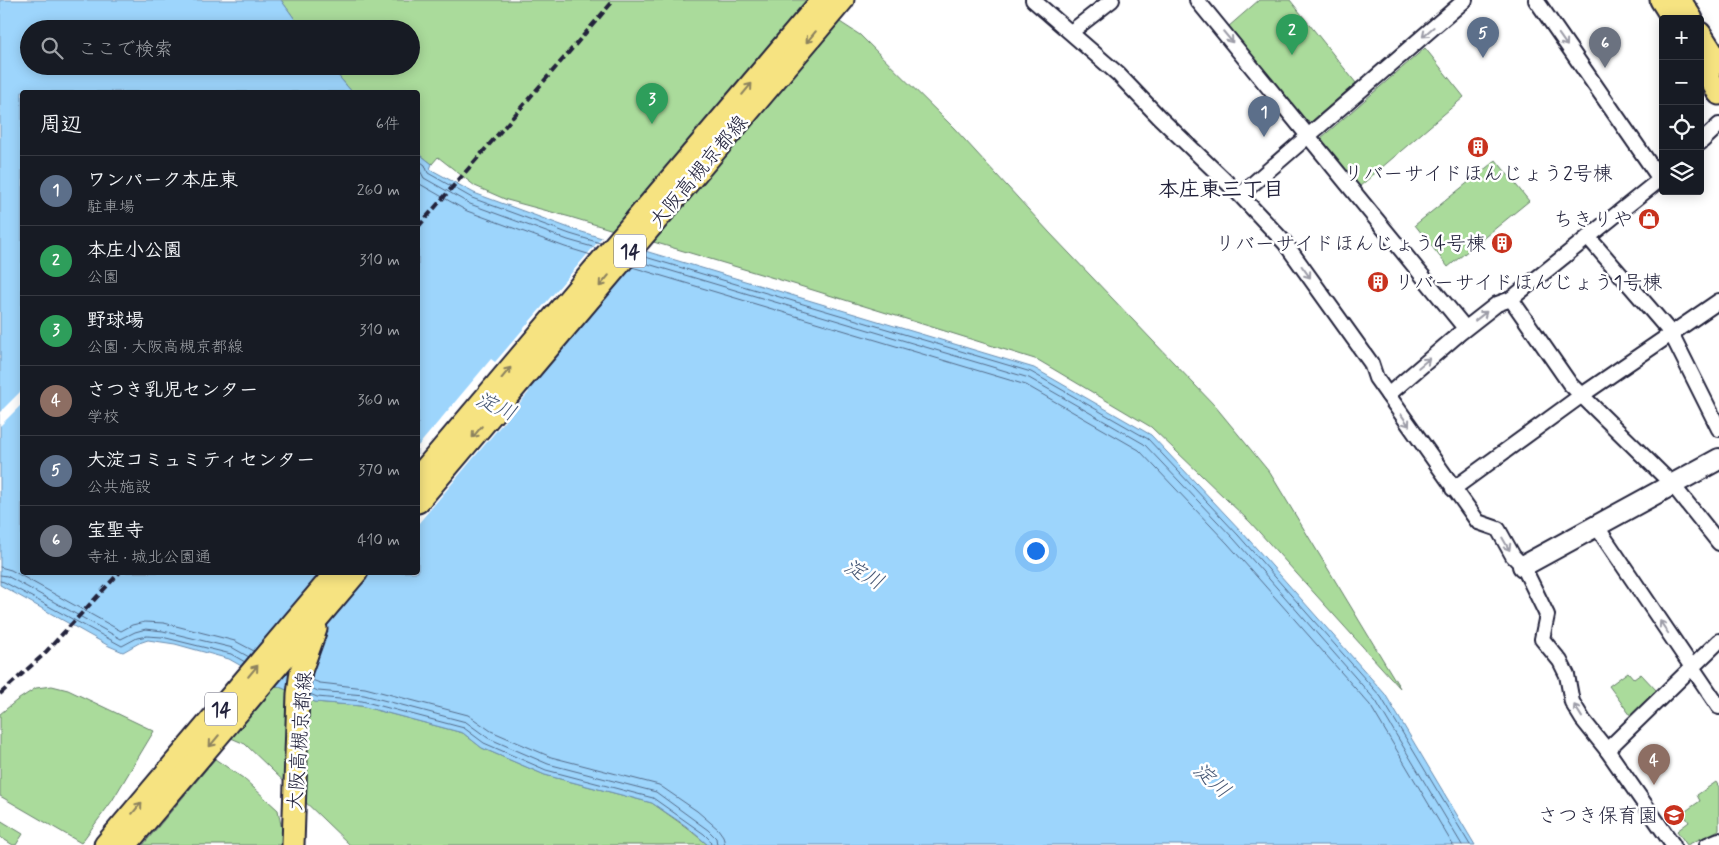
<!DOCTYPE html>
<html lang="ja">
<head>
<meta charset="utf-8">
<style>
  body { margin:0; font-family:Mynerve,"Klee One",sans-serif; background:#20242c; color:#f1f3f6 }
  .controls { position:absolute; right:15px; top:15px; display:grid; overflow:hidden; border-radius:5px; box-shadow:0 2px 12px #0003 }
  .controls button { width:45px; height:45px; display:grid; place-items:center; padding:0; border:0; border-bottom:1px solid #363941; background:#171b24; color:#f1f3f6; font:25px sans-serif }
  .you { position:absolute; left:1035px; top:550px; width:18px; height:18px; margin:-12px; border:4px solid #fff; border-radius:50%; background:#1a73e8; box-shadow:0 0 0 8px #1a73e833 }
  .badge { display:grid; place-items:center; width:32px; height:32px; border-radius:50%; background:#db2777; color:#fff; font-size:16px; font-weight:700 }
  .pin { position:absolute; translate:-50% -41px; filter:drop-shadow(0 1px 2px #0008) }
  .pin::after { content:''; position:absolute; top:26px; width:18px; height:15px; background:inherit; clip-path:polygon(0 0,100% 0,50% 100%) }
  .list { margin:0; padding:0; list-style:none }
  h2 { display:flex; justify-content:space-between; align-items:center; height:65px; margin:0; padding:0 20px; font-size:21px }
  h2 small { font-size:16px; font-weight:400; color:#9ea1a6 }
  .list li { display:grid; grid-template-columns:32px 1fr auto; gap:15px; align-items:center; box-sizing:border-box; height:70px; padding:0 20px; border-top:1px solid #363941 }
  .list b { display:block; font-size:19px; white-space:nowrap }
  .list p { margin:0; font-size:16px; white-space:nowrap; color:#9ea1a6 }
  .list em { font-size:16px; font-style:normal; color:#9ea1a6 }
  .icon { flex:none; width:28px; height:28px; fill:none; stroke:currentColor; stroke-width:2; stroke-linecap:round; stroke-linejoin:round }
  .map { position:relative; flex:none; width:1719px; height:845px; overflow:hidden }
  .search { position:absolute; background:#171b24; box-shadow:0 2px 12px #0003; left:20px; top:20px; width:400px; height:55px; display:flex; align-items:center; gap:12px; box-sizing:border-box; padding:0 18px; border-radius:28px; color:#9ea1a6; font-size:19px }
  .panel { position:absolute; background:#171b24; box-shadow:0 2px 12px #0003; left:20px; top:90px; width:400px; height:485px; border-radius:5px }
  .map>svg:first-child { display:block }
  .green { fill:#aadb9b; stroke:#667e6b }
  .water { fill:#9dd5fc; stroke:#6c8daf }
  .pier { fill:#fff }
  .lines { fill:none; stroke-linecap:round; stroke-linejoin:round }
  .shore { stroke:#536a88; stroke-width:1 }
  .street-casing { stroke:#22223b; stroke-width:18 }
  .secondary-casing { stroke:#22223b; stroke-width:24 }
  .primary-casing { stroke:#22223b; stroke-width:25 }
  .street { stroke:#fff; stroke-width:14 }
  .secondary { stroke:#fff; stroke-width:20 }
  .primary { stroke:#f6e381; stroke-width:21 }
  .rail { stroke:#22223b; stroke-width:4; stroke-dasharray:8 4; stroke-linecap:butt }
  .oneway { stroke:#9c9ca7 }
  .oneway2 { stroke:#8c825e }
  .labels { text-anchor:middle; stroke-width:5; stroke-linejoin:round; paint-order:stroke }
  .shield { fill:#fff; stroke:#646476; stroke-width:1 }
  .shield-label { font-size:19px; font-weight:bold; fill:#22223b }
  .street-label { font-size:20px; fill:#22223b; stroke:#fff }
  .poi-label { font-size:20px; fill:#22223b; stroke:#fff; text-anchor:end }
  .neighbourhood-label { font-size:21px; font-weight:bold; fill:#22223b; stroke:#fff }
  .water-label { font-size:21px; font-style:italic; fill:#475875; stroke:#fff }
</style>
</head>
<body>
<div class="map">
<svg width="1719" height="845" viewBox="0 0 1719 845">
  <rect width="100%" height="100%" fill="#fff"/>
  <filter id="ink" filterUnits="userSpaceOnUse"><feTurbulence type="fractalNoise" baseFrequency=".02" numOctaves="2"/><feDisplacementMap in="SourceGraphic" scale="10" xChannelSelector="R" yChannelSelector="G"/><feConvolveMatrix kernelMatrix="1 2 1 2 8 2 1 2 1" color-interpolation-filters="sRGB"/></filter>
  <g filter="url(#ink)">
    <g class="green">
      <polygon points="281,0 806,0 860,35 954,128 1049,232 1215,406 1270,473 1400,688 1250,522 1151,427 1038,360 787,282 570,217 507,200 475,186 438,157 432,164 418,153 418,92 352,92 330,66 411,66 411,29 302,29"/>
      <polygon points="1259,0 1290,0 1356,83 1311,122 1304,121 1228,27"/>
      <polygon points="1425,48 1464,97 1359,187 1321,138"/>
      <polygon points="1496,160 1529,201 1448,267 1415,225"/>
      <polygon points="1628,672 1634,679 1641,674 1657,691 1631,716 1609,686"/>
      <polygon points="275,685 315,702 361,706 463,733 482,748 545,775 652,803 686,827 708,845 350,845 245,744 231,738"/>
      <polygon points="52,686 68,690 154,731 112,801 81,843 0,796 0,714 16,701 36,688"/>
      <polygon points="215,759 243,778 278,810 285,845 143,845"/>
      <polygon points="1716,782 1719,787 1719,830 1687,845 1677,831 1689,822 1683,813 1700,801 1697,795"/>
      <polygon points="0,820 23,834 16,845 13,845 0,837"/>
    </g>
    <polygon class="water" points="0,0 281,0 302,29 29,29 29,66 330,66 352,92 22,92 22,572 418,572 418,153 432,164 430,169 474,193 572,229 1034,368 1151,435 1242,532 1385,694 1475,845 708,845 686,826 652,803 545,775 482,748 463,733 361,706 315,702 275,685 229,659 175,644 148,640 139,643 123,652 109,646 0,585"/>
    <g class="pier">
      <polygon points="603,236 642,248 523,388 529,392 418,524 418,446 491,359 495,362"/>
      <polygon points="22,390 22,404 0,426 0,412"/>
    </g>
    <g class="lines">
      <g class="shore">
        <polyline points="418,160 425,165 428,173 472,198 570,234 600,243"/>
        <polyline points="418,167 424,178 470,204 568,240 596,248"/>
        <polyline points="418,183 467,211 565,247 591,255"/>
        <polyline points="642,256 1031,372 1148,439 1238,535 1381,697 1470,845"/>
        <polyline points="638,261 1029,378 1144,444 1234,539 1376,701 1462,845"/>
        <polyline points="632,267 1026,385 1139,450 1228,544 1370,705 1453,845"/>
        <polyline points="0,567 11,570 121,631 132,625 145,622 164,623 235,641 254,651"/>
        <polyline points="0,575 7,576 121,639 135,632 146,629 163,631 233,648 249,657"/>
        <polyline points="0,581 4,582 122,646 137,638 147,636 162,637 231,654 245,662"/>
        <polyline points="312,680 320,683 365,688 468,715 491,731 551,757 659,785 697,811 718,829 723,836 725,845"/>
        <polyline points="311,688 318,691 364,695 466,722 488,738 548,764 656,792 708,830 716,838 717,845"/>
        <polyline points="310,694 317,697 362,701 464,728 484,743 546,770 653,798 704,834 710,840 711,845"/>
      </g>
      <g class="street-casing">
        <g id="street">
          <polyline points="1033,0 1118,74 1159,117 1240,195 1285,243 1371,363 1376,378 1478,522 1498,529 1513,556 1523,566 1547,615 1542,639 1560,661 1567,675 1572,702 1583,720 1607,750 1673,845"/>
          <polyline points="1197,0 1465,328"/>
          <polyline points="1536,0 1660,179"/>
          <polyline points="1071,32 1112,0"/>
          <polyline points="1700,143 1719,125"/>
          <polyline points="1240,195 1465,0"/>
          <polyline points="1588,237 1671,333 1719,429"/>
          <polyline points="1511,299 1663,177"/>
          <polyline points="1388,395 1460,333 1497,304 1511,299 1570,384 1672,484 1719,543"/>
          <polyline points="1453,489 1582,395 1719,301"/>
          <polyline points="1597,527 1719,707"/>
          <polyline points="1607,750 1719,641"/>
          <polyline points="1707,845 1719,840"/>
        </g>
      </g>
      <g class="secondary-casing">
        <polyline id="secondary" points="1523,566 1719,459"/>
      </g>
      <g class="primary-casing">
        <g id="primary">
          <polyline points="1661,0 1673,19"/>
          <polyline points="1680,0 1692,19"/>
          <polyline points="1700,33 1719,63"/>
          <polyline points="1700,63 1719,94"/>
          <polyline points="418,477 822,0"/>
          <polyline points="418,502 843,0"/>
          <polyline points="105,845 336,572"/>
          <polyline points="126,845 357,572"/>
          <polyline points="293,845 298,694 301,671 316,629"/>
        </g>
      </g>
      <use href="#street" class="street"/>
      <use href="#secondary" class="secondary"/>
      <use href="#primary" class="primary"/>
      <g class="rail">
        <polyline points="418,227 614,0"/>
        <polyline points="0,694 42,656 120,572"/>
      </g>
    </g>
    <defs><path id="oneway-shaft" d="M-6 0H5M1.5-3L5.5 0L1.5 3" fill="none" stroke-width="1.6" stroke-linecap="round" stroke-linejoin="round" transform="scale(1.25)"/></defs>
    <g class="oneway">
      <use href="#oneway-shaft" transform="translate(1428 32) rotate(139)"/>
      <use href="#oneway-shaft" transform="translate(1228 37) rotate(50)"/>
      <use href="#oneway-shaft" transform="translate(1563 40) rotate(55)"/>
      <use href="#oneway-shaft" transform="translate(1306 272) rotate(54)"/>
      <use href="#oneway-shaft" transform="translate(1481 316) rotate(-38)"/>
      <use href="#oneway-shaft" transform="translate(1424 363) rotate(-40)"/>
      <use href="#oneway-shaft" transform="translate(1405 420) rotate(55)"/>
      <use href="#oneway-shaft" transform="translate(1506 544) rotate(60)"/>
      <use href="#oneway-shaft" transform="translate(1664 627) rotate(-124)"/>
      <use href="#oneway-shaft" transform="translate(1578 711) rotate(-122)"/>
    </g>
    <g class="oneway2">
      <use href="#oneway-shaft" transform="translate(811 37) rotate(130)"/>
      <use href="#oneway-shaft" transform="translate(747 89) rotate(-50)"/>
      <use href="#oneway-shaft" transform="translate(604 281) rotate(130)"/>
      <use href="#oneway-shaft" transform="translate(506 373) rotate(-50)"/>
      <use href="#oneway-shaft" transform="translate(477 432) rotate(130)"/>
      <use href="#oneway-shaft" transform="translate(253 671) rotate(-50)"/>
      <use href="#oneway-shaft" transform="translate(214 741) rotate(130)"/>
      <use href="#oneway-shaft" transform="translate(137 808) rotate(-50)"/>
    </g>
  </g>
  <defs>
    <g id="building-disc" transform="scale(1.125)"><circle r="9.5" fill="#c8321e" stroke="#fff"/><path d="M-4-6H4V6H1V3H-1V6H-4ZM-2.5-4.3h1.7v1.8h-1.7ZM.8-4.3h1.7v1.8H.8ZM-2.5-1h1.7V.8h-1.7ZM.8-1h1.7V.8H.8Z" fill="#fff"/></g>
    <g id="shop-disc" transform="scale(1.125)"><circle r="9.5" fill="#c8321e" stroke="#fff"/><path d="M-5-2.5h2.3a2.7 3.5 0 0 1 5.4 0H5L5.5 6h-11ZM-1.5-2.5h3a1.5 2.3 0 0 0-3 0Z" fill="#fff"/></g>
    <g id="school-disc" transform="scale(1.125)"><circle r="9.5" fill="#c8321e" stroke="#fff"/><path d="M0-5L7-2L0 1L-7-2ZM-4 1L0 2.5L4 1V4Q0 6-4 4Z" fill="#fff"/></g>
  </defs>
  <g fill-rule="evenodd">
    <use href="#building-disc" x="1478" y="147"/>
    <use href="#shop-disc" x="1649" y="219"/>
    <use href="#building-disc" x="1502" y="243"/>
    <use href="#building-disc" x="1378" y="282"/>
    <use href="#school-disc" x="1674" y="815"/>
  </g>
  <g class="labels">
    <g class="shield">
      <rect x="614" y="234.5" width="32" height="33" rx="4"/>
      <rect x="205" y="692.5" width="32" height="33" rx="4"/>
    </g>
    <g class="shield-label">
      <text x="630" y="258">14</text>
      <text x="221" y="716">14</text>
    </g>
    <g class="street-label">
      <text transform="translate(698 171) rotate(-50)" y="7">大阪高槻京都線</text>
      <text transform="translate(299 741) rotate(-86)" y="7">大阪高槻京都線</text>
    </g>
    <g class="poi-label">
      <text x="1478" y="180" text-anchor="middle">リバーサイドほんじょう2号棟</text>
      <text x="1633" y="226">ちきりや</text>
      <text x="1486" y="250">リバーサイドほんじょう4号棟</text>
      <text x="1394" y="289" text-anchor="start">リバーサイドほんじょう1号棟</text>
      <text x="1658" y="822">さつき保育園</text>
    </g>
    <g class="neighbourhood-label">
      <text x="1221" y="196">本庄東三丁目</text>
    </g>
    <g class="water-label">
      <text transform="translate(496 406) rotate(24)" y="7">淀川</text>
      <text transform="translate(864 574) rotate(29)" y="7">淀川</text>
      <text transform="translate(1212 780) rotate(41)" y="7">淀川</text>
    </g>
  </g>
</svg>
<div class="controls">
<button>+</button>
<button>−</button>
<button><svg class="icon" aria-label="locate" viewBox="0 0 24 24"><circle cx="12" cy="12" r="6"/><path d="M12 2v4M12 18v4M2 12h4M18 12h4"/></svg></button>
<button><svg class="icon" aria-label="layers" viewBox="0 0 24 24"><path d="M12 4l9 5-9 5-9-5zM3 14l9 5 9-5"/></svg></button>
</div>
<div class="you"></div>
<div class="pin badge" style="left:1264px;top:137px;background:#5c6f8a">1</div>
<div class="pin badge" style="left:1292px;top:55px;background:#2e9e5b">2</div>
<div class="pin badge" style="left:652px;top:124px;background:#2e9e5b">3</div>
<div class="pin badge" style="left:1654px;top:785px;background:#8d6e63">4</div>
<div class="pin badge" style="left:1483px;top:58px;background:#5c6f8a">5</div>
<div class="pin badge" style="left:1605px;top:68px;background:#6b7280">6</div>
<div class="search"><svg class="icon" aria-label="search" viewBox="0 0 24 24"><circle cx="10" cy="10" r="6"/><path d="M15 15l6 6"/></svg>ここで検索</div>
<section class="panel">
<h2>周辺<small>6件</small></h2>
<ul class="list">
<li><span class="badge" style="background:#5c6f8a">1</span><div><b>ワンパーク本庄東</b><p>駐車場</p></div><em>260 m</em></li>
<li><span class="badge" style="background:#2e9e5b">2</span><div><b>本庄小公園</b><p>公園</p></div><em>310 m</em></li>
<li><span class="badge" style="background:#2e9e5b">3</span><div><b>野球場</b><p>公園 · 大阪高槻京都線</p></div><em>310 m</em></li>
<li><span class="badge" style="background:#8d6e63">4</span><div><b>さつき乳児センター</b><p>学校</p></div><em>360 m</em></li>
<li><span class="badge" style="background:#5c6f8a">5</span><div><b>大淀コミュミティセンター</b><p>公共施設</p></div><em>370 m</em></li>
<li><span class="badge" style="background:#6b7280">6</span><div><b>宝聖寺</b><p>寺社 · 城北公園通</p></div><em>410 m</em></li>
</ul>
</section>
</div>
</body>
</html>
